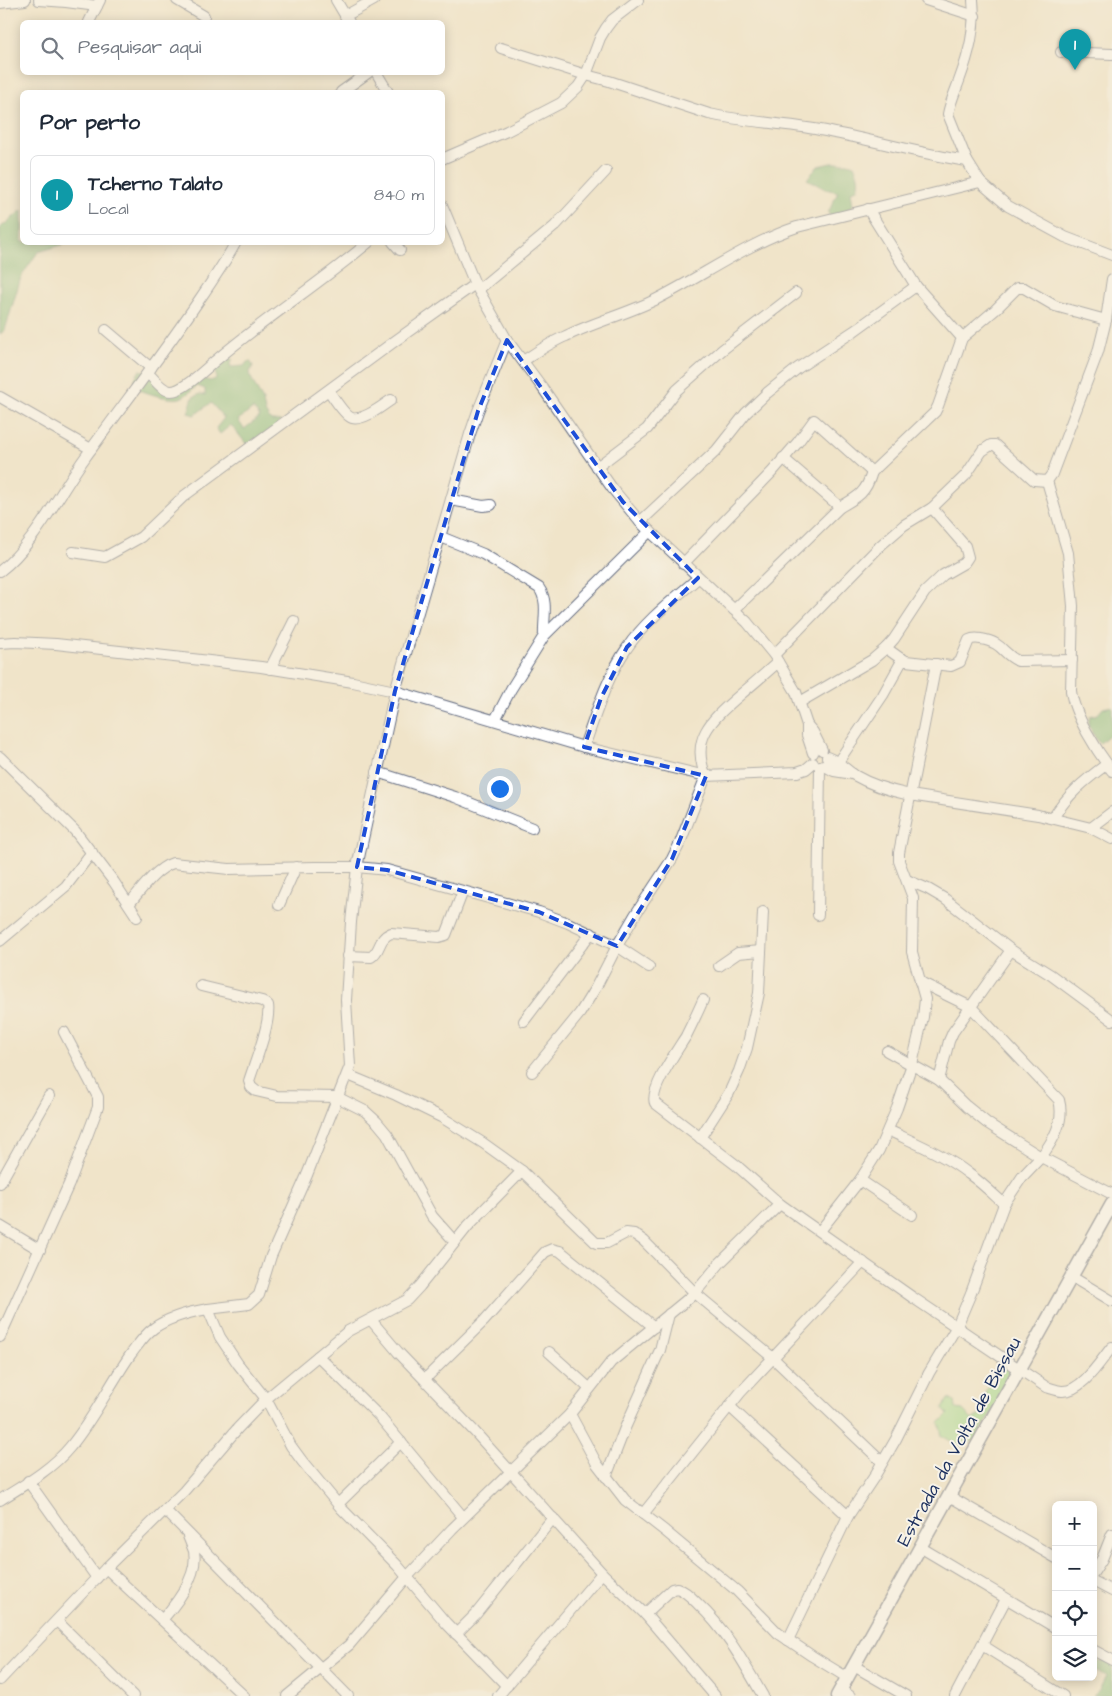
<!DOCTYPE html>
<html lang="pt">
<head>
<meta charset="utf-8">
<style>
  body { margin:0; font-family:"Architects Daughter",sans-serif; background:#f6f6f7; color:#1f2937 }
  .controls { position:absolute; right:15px; bottom:15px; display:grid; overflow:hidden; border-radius:8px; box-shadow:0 2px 12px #0003 }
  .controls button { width:45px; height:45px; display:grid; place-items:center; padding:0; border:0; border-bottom:1px solid #e0e1e3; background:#fff; color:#1f2937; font:25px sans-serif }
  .you { position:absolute; left:499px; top:788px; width:18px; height:18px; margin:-12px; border:4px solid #fff; border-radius:50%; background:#1a73e8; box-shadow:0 0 0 8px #1a73e833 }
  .badge { display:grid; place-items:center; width:32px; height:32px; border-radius:50%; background:#b45309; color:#fff; font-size:16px; font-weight:700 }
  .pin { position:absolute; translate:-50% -41px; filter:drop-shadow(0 1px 2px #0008) }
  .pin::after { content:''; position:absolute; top:26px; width:18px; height:15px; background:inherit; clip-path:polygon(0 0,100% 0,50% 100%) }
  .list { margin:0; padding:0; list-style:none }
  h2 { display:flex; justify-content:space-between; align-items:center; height:65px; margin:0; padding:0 20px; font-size:21px }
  h2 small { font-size:16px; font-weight:400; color:#747a83 }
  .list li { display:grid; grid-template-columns:32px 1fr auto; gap:15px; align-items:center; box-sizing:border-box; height:80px; margin:0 10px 10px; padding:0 10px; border:1px solid #e0e1e3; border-radius:8px }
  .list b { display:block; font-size:19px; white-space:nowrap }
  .list p { margin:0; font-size:16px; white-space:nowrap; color:#747a83 }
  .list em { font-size:16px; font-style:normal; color:#747a83 }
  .icon { flex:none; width:28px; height:28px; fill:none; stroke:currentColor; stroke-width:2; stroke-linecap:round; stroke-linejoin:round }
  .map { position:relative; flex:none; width:1112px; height:1696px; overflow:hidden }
  .search { position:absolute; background:#fff; box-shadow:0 2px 12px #0003; left:20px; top:20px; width:425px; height:55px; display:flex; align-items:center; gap:12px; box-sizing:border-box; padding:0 18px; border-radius:8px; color:#747a83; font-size:19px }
  .panel { position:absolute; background:#fff; box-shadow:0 2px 12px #0003; left:20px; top:90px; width:425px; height:155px; border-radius:8px }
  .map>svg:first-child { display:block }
  .green { fill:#9cd98d; stroke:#5c8476 }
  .forest { fill:#7db978; stroke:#4c746b; fill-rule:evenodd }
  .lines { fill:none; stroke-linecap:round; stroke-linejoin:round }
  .minor-casing { stroke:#666e83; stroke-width:12 }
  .major-casing { stroke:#666e83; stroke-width:15 }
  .minor { stroke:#fff; stroke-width:10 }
  .major { stroke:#fff; stroke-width:12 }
  .marked { fill:none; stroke:#1d4ed8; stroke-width:4; stroke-dasharray:10 6; stroke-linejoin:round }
  .labels { text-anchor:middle; stroke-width:4; stroke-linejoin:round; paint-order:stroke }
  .street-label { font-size:19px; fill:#1b2f5e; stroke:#f7f3e8 }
</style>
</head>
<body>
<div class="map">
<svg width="1112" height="1696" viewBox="0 0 1112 1696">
  <rect width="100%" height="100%" fill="#f7f3e8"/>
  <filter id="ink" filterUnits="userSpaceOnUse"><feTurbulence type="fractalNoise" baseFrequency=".02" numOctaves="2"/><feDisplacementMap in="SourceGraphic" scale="10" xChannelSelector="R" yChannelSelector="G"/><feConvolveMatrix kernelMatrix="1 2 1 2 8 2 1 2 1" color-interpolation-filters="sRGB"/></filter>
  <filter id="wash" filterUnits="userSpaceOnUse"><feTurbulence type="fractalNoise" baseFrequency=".0096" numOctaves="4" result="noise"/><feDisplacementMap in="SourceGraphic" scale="20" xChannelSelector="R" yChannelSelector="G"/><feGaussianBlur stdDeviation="1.12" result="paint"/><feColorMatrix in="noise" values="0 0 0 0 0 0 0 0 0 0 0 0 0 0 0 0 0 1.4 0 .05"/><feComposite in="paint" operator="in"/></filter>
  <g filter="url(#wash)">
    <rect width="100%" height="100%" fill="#f0e4c9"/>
    <path class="green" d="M 1005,1367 L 1011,1370 L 1012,1378 L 975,1440 L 960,1446 L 942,1436 L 939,1423 L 948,1414 L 943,1408 L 948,1399 L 955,1401 L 956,1409 L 963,1410 L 972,1420 C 984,1412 988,1404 985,1391 L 994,1382 L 998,1373 Z"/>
    <g class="forest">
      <path d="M 831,163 L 848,163 L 854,165 C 858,174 860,179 857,189 L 851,191 L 853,206 L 840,215 L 831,217 L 828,213 L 838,192 L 825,189 L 807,179 L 818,166 Z"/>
      <polygon points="22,210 22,242 68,243 38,252 21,277 5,330 0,334 0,228"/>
      <path d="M 224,354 L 233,360 L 230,363 L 231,367 L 244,366 L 247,362 L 250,361 L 253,366 L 249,374 L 263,401 L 265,412 L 271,421 L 281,421 L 273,437 L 248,446 L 231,425 L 220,434 L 216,428 L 224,418 L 211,403 C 205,406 200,412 194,415 L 188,413 L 193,397 L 200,394 L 205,395 L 205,389 L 197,386 C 192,390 186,396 180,398 C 172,401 139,392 134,386 L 135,378 L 140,370 L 152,372 L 158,374 L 158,379 L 165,389 L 196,377 L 210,381 L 216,379 L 216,374 L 212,370 ZM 253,409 L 260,417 L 244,429 L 238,420 Z"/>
      <polygon points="1112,706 1112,737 1109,735 1100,743 1097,741 1088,724 1090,716 1098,714 1103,708"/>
      <polygon points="1112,1656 1112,1696 1092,1696 1099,1690 1106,1676 1093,1670 1093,1662 1107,1661"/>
    </g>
  </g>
  <g filter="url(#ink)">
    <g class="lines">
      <g class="minor-casing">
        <g id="minor">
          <polyline points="39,0 66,2 97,6"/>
          <polyline points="177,0 204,16"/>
          <polyline points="336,0 349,22"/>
          <polyline points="926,0 975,16"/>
          <polyline points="0,3 25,0"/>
          <polyline points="345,16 374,0"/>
          <polyline points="89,22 100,0"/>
          <path d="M 501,48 L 586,75 L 609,81 L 709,114 C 745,122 783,123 820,130 C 869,139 917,153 967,161 L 980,182"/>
          <polyline points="1061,52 1112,54"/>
          <polyline points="376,72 388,92"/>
          <polyline points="341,92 369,72"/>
          <polyline points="442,159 507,131 561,103 578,87 586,75 600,38 606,28 612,20 638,0"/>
          <path d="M 967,161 L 948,114 C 950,103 955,92 959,81 C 969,54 976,28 973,0"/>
          <polyline points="442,205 475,284 507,340 542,387 612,488 640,522 747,622 774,655 796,692 807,725 807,735 813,753"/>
          <polyline points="393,242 400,250"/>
          <polyline points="479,289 555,226 606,171"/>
          <polyline points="106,330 151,368"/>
          <polyline points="962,338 995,310 1017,288 1024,288 1055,306 1106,320"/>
          <path d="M 523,361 C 537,352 551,342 566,336 C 595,322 626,314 655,300 C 703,276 746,244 797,227 L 980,182 L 1008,206 L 1065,237 L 1112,255"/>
          <path d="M 148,373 C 154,379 162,391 171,391 C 184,391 205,369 215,361 C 264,319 319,284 369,242"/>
          <path d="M 329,391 C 333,397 345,416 352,418 C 364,421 382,406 391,400"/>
          <polyline points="0,397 91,449"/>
          <polyline points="597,467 647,429 677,390 722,350 796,293"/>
          <path d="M 1047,481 L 1068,553 L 1073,606 L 1071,691 C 1074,715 1097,751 1112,771"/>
          <polyline points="1047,481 1052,474 1098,352 1106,320 1112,279"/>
          <polyline points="451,500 483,506 491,505"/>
          <path d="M 840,507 C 858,497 866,493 872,472"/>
          <polyline points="640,522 716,451 746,413 767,393 798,368 854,331 916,286"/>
          <path d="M 441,537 L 483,554 L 539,588 C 549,602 543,619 544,636"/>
          <polyline points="73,552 105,557 141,537 184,496 395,341 475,284"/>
          <polyline points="683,564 772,472 798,442 814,420 872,472 935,412 938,406 962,338 916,286 868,209"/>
          <path d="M 0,571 C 33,546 59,494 84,459 C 120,409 158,360 193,309 C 208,287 223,266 236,242"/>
          <polyline points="734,610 840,507 783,458"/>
          <polyline points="0,643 15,642 56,644 192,659 261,667 353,682 395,691 584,747 706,776 797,772 806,769 813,763"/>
          <path d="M 886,648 L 900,658 L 906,661 L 951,666 L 960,662 L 969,640 C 973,638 976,638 981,639 C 1004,643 1001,653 1018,661 L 1072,660"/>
          <polyline points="774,655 881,545 904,525 932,508 966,475 982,451 991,445 995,445 1034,480 1047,481"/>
          <polyline points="270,669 294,621"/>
          <polyline points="800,702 872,660 886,648 894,639 925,592 943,575 964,563 968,557 965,546 932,508"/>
          <polyline points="495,720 511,689 544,636 650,531"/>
          <polyline points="807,725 813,732 822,750"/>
          <path d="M 584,747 C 596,714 606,678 627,648 C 645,621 674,599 698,578"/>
          <polyline points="0,757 75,831 114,882 137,917"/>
          <path d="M 827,757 C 840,762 844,768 854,775 C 871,785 891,791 910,795 L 1038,815 L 1091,828 L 1112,839"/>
          <polyline points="838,762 883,695 903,659"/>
          <polyline points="823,765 834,771 853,774"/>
          <polyline points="377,772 455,797 532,828"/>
          <path d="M 1053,818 C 1068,794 1084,781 1107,764"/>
          <polyline points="1091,828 1112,812"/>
          <polyline points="907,880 928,889 945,899 1011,950 1051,975 1112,1020"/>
          <path d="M 129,904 C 141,890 155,869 173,863 L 229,869 L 315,867 L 357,867 L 387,870 L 539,912 L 568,923 L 617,946 L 649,967"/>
          <polyline points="279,905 296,867"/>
          <polyline points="818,915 820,766"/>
          <polyline points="0,941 66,886 92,852"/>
          <path d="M 348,956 L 371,957 C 382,950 377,939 391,933 L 439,937 L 446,935 L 463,891"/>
          <polyline points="719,966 738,953 761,951"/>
          <path d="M 920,982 L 971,1007 L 1059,1100 C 1065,1121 1053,1141 1041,1157 L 1112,1194"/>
          <path d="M 201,986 L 262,1001 L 268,1005 C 271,1023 255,1062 249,1081 L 251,1087 L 256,1091 L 277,1096 L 337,1097 L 365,1111 L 377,1122 L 387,1134 L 432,1216 L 455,1242"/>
          <path d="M 703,1000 C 698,1012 692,1024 686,1036 C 678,1049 649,1090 655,1103 L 736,1165 L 780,1204 L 912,1297 L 1046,1387 C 1051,1388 1057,1391 1062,1391 C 1082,1392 1101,1360 1112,1347"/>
          <polyline points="524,1021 591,933"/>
          <path d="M 532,1072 L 580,1013 L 596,987 L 617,946 L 635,915 L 672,859 L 680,843 L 706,776 C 689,737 714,718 740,695 C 753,684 766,673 778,662"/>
          <polyline points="348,1075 396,1095 441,1117 483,1143 522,1171 596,1243 607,1243 626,1233 634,1234 644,1241 695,1293 773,1358 882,1462"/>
          <polyline points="939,1080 949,1041 953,1032 1011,950"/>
          <path d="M 888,1130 C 915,1143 945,1155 969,1174 C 982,1183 993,1194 1004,1204"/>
          <polyline points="700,1138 729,1093 739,1071 747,1048 759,993 763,912"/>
          <polyline points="860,1180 912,1215"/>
          <polyline points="0,1183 49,1096"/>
          <polyline points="0,1226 40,1250"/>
          <polyline points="820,1231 860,1180 879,1150 897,1108 912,1064 923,1017 925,999 912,952 913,898 899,861 899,853 936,664"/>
          <polyline points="1072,1277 1112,1301"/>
          <polyline points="371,1320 398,1352 474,1431 602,1573"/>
          <polyline points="0,1337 69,1184 98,1107 98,1097 64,1032"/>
          <polyline points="549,1352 589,1388"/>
          <polyline points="318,1356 379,1416 463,1517"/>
          <polyline points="425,1379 484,1321 545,1252 552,1249 560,1251 654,1327"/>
          <polyline points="729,1406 848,1516 874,1477 896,1439 929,1373 957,1326 971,1293 1004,1204 1022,1177 1041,1157 987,1123 966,1106 939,1080 887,1051"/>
          <polyline points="570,1414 597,1464 625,1500 665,1531 737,1591 778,1633 812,1656 848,1678"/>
          <polyline points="606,1477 625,1428 660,1350 669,1314"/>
          <polyline points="28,1481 97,1578"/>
          <polyline points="949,1496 1056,1558"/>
          <path d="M 0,1500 C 24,1485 52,1469 70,1447 C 94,1418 110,1384 131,1354 C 138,1345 144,1335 154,1328 C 168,1318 190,1312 208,1309"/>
          <polyline points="338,1504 401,1442"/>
          <polyline points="165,1510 348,1696"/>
          <polyline points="643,1514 740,1393 863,1262"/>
          <polyline points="920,1547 1056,1628"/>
          <polyline points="106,1568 244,1696"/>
          <polyline points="1093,1573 1102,1559 1112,1534"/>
          <polyline points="1093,1581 1112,1591"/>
          <path d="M 645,1614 L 672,1589 L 677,1588 C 686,1591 692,1598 698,1604 C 726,1630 744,1663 763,1696"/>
          <path d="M 162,1620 C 177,1603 199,1575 194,1551 C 192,1546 190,1541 188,1536"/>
          <polyline points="57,1621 133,1696"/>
          <polyline points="456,1634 476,1614 553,1518"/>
          <polyline points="788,1640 848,1516"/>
          <polyline points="982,1645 1063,1696"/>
          <polyline points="1093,1650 1112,1660"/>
          <polyline points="854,1666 906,1696"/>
          <polyline points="0,1680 106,1568 184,1491 238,1428 266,1399 348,1331 407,1300 420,1286 468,1226 522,1171"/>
          <polyline points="507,1686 446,1623 397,1565 341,1508 302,1461 291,1446 266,1399 238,1364 220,1337 208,1309 249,1304 259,1295 271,1256 307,1175 350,1066 346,1000 351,922 357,867 395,691 470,434 478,411 507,340"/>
          <polyline points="841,1690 850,1696"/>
          <polyline points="287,1696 349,1645 407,1577 452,1529 570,1414 611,1362 695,1293 720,1263 780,1204"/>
          <polyline points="498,1696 602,1573 645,1614 715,1696"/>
          <polyline points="955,1696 1006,1599"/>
        </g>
      </g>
      <g class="major-casing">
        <polyline id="major" points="837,1696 1112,1204"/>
      </g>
      <use href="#minor" class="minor"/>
      <use href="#major" class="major"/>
    </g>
  </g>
  <path d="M0 0H1112V1696H0ZM 507,340 L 623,502 L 698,578 L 627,647 L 601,698 L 584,747 L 706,776 L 672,859 L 617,946 L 539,912 L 387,870 L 357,867 L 395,691 L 478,411 Z" fill="#f0e4c9" fill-opacity=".55" fill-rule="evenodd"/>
  <path class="marked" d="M 507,340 L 623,502 L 698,578 L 627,647 L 601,698 L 584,747 L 706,776 L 672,859 L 617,946 L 539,912 L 387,870 L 357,867 L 395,691 L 478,411 Z"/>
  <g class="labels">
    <g class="street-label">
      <text transform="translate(958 1441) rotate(-61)" y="7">Estrada da Volta de Bissau</text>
    </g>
  </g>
</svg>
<div class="controls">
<button>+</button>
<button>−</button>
<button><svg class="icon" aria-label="locate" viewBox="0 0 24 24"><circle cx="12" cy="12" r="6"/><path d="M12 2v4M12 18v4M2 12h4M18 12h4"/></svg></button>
<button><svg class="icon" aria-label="layers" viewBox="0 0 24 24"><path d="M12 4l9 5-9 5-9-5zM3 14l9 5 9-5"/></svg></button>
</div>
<div class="you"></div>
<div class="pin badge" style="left:1075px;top:70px;background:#0f9aa8">1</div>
<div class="search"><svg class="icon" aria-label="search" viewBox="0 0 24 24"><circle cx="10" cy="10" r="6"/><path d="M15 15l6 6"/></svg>Pesquisar aqui</div>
<section class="panel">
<h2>Por perto<small></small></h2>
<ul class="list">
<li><span class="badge" style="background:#0f9aa8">1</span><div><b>Tcherno Talato</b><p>Local</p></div><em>840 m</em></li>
</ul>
</section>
</div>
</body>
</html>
